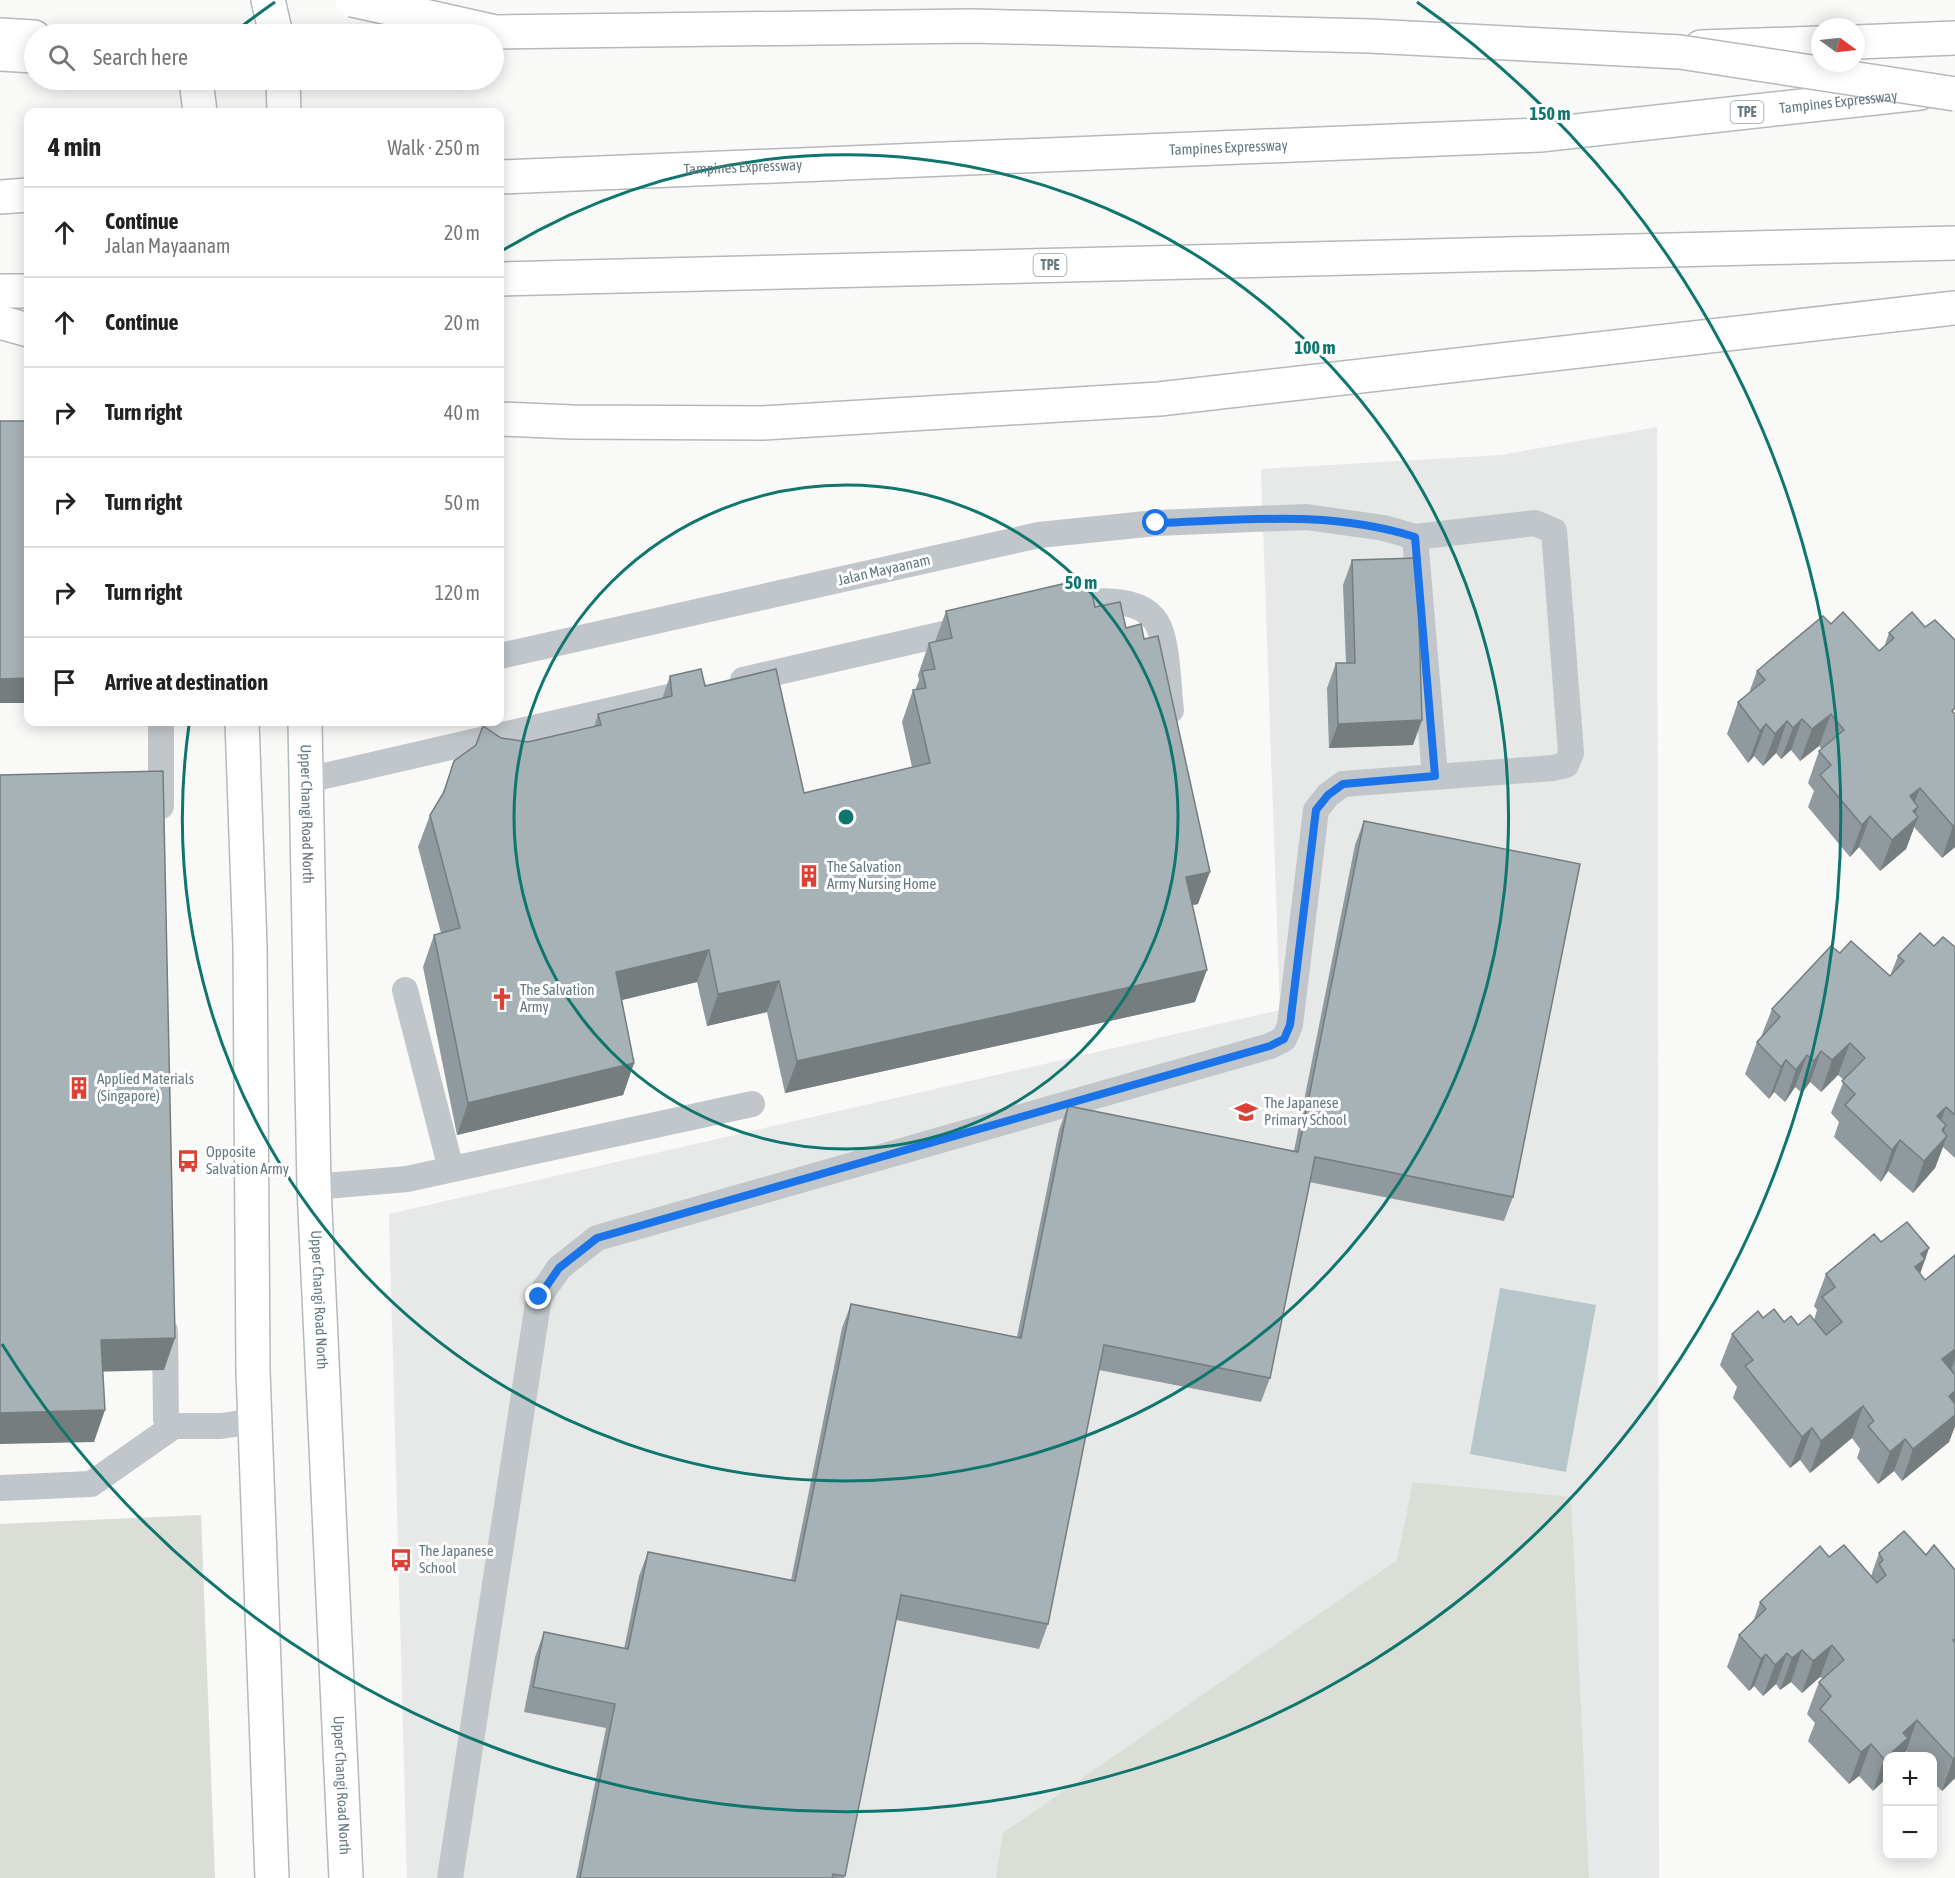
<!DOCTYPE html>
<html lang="en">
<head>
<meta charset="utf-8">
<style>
  body { margin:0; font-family:"Asap Condensed",sans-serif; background:#f6f6f6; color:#222 }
  .controls { position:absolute; right:18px; bottom:18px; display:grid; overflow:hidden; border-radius:12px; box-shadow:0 3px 15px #0003 }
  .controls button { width:54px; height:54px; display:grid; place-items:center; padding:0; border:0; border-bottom:2px solid #e0e0e0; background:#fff; color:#222; font:30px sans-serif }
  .compass { position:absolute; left:1811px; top:18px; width:54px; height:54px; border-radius:50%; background:#fff; box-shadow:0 3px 15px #0003; rotate:105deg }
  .stop { position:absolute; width:18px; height:18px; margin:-14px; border:4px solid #1a73e8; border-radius:50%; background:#fff }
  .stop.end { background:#1a73e8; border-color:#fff; box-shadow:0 2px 6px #0008 }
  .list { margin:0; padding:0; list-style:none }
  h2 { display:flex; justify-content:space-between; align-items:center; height:78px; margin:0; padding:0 24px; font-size:26px }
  h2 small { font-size:20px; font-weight:400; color:#767676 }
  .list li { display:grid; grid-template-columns:39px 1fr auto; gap:18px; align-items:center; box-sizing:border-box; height:90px; padding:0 24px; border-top:2px solid #e0e0e0 }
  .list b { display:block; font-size:22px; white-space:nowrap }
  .list p { margin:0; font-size:20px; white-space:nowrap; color:#767676 }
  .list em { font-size:20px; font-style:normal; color:#767676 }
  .icon { flex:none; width:33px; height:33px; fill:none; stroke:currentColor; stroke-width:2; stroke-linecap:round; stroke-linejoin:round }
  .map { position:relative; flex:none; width:1955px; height:1878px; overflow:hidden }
  .search { position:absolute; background:#fff; box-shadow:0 3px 15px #0003; left:24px; top:24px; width:480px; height:66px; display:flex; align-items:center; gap:15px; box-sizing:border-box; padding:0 21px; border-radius:33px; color:#767676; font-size:22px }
  .panel { position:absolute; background:#fff; box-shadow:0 3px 15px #0003; left:24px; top:108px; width:480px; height:618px; border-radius:12px }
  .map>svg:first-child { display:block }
  .built { fill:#e7e9e8 }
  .green { fill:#daded6 }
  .water { fill:#b7c6c8 }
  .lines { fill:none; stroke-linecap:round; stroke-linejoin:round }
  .secondary-casing { stroke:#b3babd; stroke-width:36 }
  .primary-casing { stroke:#b4babd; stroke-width:36 }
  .highway-casing { stroke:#b4b9bc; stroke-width:36 }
  .lane { stroke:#c0c6c9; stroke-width:26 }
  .secondary { stroke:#fff; stroke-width:33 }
  .primary { stroke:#fff; stroke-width:33 }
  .highway { stroke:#fff; stroke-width:33 }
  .highway-bridge-casing { stroke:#b4b9bc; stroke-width:36; stroke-linecap:butt }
  .highway-bridge { stroke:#fff; stroke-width:33 }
  .wall { fill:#90999d }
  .shaded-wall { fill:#757d7f }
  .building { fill:#a7b2b6; stroke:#757d7f; stroke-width:1.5 }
  .route { stroke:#1a73e8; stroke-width:8 }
  .ring { fill:none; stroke:#0f766e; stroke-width:3 }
  .labels { text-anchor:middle; stroke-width:6; stroke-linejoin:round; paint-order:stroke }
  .shield { fill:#fff; stroke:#93a1a7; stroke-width:1.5 }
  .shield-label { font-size:14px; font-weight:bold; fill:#657981 }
  .street-label { font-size:15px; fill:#657981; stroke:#fff }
  .poi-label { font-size:15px; fill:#657981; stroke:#fff; text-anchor:start }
  .centre { fill:#0f766e; stroke:#fff; stroke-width:3 }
  .ring-label { font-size:18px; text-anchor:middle; font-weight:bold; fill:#0f766e; stroke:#fff; stroke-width:6; stroke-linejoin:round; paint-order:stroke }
</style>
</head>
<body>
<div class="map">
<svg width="1955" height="1878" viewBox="0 0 1955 1878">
  <rect width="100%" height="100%" fill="#f9f9f7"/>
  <polygon class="built" points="1657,427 1659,1878 407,1878 389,1214 1280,1010 1261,469 1501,455"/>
  <g class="green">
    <polygon points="1413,1482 1571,1497 1589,1878 996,1878 1003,1833 1397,1560"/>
    <polygon points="201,1515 215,1878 0,1878 0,1524"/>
  </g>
  <polygon class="water" points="1500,1288 1596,1305 1566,1472 1470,1454"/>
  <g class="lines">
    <g class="secondary-casing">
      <g id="secondary">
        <polyline points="196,80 200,112"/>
        <polyline points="283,80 284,112"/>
        <polyline points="242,722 250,946 253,1371 272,1878"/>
        <path id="s1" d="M 305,722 L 314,1187 L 346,1878"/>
      </g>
    </g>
    <g class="primary-casing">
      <g id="primary">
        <polyline points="0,35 34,37"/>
        <polyline points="0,322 28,330"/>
      </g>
    </g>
    <g class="highway-casing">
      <g id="highway">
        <polyline points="268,0 276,34"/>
        <polyline points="1856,42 1955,38"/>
        <polyline points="1701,47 1820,43"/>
        <polyline points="0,54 34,56"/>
        <path id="s2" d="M 500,177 L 1540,135 L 1920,93"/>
        <polyline points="0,197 28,195"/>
        <polyline points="500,279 1955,243"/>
        <polyline points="0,291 28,291"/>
        <polyline points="500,419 572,422 763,423 1159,399 1955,308"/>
      </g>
    </g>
    <g class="lane">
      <polyline points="1415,537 1435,776"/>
      <path d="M 1058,607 C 1088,600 1144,593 1159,627 C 1168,648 1168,686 1171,710"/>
      <polyline points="743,680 970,628"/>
      <polyline points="161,722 161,806"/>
      <polyline points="307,780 695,691"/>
      <polyline points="405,990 451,1169"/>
      <polyline points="314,1187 407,1179 752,1104"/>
      <polyline points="165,1331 166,1419 174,1426 221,1426 255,1421"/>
      <polyline points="0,1488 91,1484 174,1426"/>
      <polyline points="450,1878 539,1297 559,1268 597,1238 1270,1046 1284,1039 1290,1025 1316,810 1328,795 1343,784 1553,768 1566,765 1571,753 1554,531 1535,523 1415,537 1384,528 1306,517 1156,523 1039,535 500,656"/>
    </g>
    <use href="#secondary" class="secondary"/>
    <use href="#primary" class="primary"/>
    <use href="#highway" class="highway"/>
    <g class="highway-bridge-casing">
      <polyline id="highway-bridge" points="352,0 496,32 972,26 1370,36 1680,52 1955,94"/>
    </g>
    <use href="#highway-bridge" class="highway-bridge"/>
  </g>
  <g class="wall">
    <polygon points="1352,560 1413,745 1329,748 1327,688 1336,663 1346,663 1343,585"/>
    <polygon points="1095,607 1126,628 1198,904 1192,905 1195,1002 785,1093 767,1012 707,1026 697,982 622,1000 634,1063 623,1095 457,1135 423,967 434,935 441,933 418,847 430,815 442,795 454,761 501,738 528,742 594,727 598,714 662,699 670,676 705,686 804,793 912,767 902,722 913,690 915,690 919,680 918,675 929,643 935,642 946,611"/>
    <polygon points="1935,620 1955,847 1942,858 1914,827 1906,849 1880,871 1859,847 1850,857 1808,807 1814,791 1808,783 1819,751 1822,749 1819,746 1800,761 1791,750 1781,759 1776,753 1763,766 1754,756 1748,763 1727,734 1738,702 1749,693 1757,671 1831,624 1879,651 1884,647 1889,633 1925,627"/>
    <polygon points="1364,821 1513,1197 1504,1221 1309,1182 1270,1378 1261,1402 1099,1370 1048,1624 1039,1649 896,1620 844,1878 576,1878 606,1728 524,1712 535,1657 544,1632 624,1649 639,1576 648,1552 791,1580 842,1328 851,1304 1017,1337 1059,1130 1068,1106 1294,1151 1355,845"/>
    <polygon points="1934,946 1955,947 1955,1158 1943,1147 1935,1168 1913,1193 1888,1171 1881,1182 1834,1137 1839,1122 1831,1113 1844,1080 1838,1075 1821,1092 1810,1082 1802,1093 1795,1087 1785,1102 1774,1092 1769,1099 1745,1074 1757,1042 1761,1037 1772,1009 1840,953 1890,976 1898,956"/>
    <polygon points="1881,1242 1929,1248 1920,1274 1925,1280 1955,1255 1955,1426 1949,1442 1902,1481 1894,1471 1878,1484 1857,1458 1860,1449 1852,1438 1810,1473 1800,1460 1790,1468 1733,1398 1737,1387 1720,1365 1732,1334 1763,1318 1798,1325 1814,1320 1817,1310 1814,1306 1826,1274"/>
    <polygon points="1879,1553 1926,1555 1955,1570 1955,1780 1954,1779 1942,1791 1932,1781 1932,1756 1910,1756 1906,1751 1901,1756 1887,1756 1873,1791 1859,1776 1849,1784 1808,1741 1815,1723 1807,1714 1819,1682 1823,1679 1820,1677 1802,1693 1791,1682 1780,1690 1776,1684 1763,1696 1754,1686 1749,1691 1727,1667 1739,1635 1753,1622 1760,1602 1829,1557 1871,1576"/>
  </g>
  <g class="shaded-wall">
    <polygon points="28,678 28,703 0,703 0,679"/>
    <polygon points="1831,714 1819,746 1800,761 1812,729"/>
    <polygon points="1802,719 1791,750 1781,759 1793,728"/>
    <polygon points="1422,720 1413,745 1329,748 1338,724"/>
    <polygon points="1787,721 1776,753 1763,766 1775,734"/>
    <polygon points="1766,724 1754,756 1748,763 1760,731"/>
    <polygon points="1920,788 1908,820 1910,796"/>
    <polygon points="1918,807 1912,823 1918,817 1906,849 1880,871 1892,840 1913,811"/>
    <polygon points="1870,816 1859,847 1850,857 1862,825"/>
    <polygon points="1955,825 1955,847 1942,858 1953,826"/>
    <polygon points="1210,872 1198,904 1174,909 1186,877"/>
    <polygon points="709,950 697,982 605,1004 616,972"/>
    <polygon points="1207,970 1195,1002 785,1093 797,1061"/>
    <polygon points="779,981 767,1012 707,1026 718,994"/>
    <polygon points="1850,1043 1838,1075 1821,1092 1832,1060"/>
    <polygon points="1821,1051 1810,1082 1802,1093 1814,1061"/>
    <polygon points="1807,1055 1795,1087 1785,1102 1796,1070"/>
    <polygon points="1786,1060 1774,1092 1769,1099 1781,1067"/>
    <polygon points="634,1063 623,1095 457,1135 468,1103"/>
    <polygon points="1946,1107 1934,1139 1937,1116"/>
    <polygon points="1946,1125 1939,1145 1947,1136 1935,1168 1913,1193 1924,1161 1942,1130"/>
    <polygon points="1900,1140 1888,1171 1881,1182 1892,1150"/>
    <polygon points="1929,1248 1925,1259 1914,1291 1915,1267 1921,1254"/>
    <polygon points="175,1338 164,1370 90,1372 101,1340"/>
    <polygon points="1955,1349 1955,1359 1949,1376 1942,1359"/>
    <polygon points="1955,1391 1955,1407 1949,1396"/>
    <polygon points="1863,1406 1852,1438 1810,1473 1821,1441"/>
    <polygon points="105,1410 94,1442 0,1444 0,1413"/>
    <polygon points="1955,1415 1955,1426 1949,1442 1902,1481 1913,1449"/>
    <polygon points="1812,1428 1800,1460 1790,1468 1802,1437"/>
    <polygon points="1905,1439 1894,1471 1878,1484 1890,1452"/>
    <polygon points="1832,1645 1820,1677 1802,1693 1813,1661"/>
    <polygon points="1802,1650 1791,1682 1780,1690 1792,1658"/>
    <polygon points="1787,1653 1776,1684 1763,1696 1775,1665"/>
    <polygon points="1766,1654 1754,1686 1749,1691 1761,1659"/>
    <polygon points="1917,1720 1906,1751 1901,1756 1887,1756 1887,1778 1873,1791 1884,1759 1903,1733"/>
    <polygon points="1871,1744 1859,1776 1849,1784 1861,1752"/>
    <polygon points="1955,1757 1955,1776 1954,1779 1942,1791 1953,1759"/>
  </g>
  <g class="building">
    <polygon points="0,421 28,421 28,678 0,679"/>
    <polygon points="1417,558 1422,720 1338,724 1336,663 1355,663 1352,560"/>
    <polygon points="1088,578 1095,607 1120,602 1126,628 1141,624 1144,639 1158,636 1210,872 1186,877 1207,970 797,1061 779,981 718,994 709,950 616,972 634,1063 468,1103 434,935 460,928 430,815 444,792 454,761 476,745 483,726 501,738 528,742 601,725 598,714 672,696 670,676 701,669 705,686 776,669 804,793 930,763 913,690 926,688 922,671 935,669 929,643 952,638 946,611"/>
    <polygon points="1843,612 1879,651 1894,638 1889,633 1912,612 1925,627 1935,620 1955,640 1955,708 1952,711 1955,714 1955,825 1953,826 1920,788 1910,796 1918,807 1913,811 1918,817 1892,840 1870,816 1862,825 1820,775 1831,765 1819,751 1844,730 1831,714 1812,729 1802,719 1793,728 1787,721 1775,734 1766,724 1760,731 1738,702 1765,680 1757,671 1823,616 1831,624"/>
    <polygon points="163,771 175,1338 101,1340 105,1410 0,1413 0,775"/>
    <polygon points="1364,821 1580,864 1513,1197 1315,1157 1270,1378 1104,1345 1048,1624 901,1595 845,1876 833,1874 832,1878 580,1878 615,1704 533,1687 544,1632 628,1649 648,1552 795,1581 851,1304 1021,1338 1068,1106 1298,1152"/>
    <polygon points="1920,933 1934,946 1943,937 1955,947 1955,1115 1946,1107 1937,1116 1946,1125 1942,1130 1947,1136 1924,1161 1900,1140 1892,1150 1845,1105 1855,1094 1842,1081 1865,1058 1850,1043 1832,1060 1821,1051 1814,1061 1807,1055 1796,1070 1786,1060 1781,1067 1757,1042 1780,1017 1772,1009 1831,946 1840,953 1851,941 1890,976 1904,961 1898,956"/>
    <polygon points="1907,1222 1929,1248 1921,1254 1925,1259 1915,1267 1925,1280 1955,1255 1955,1349 1942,1359 1955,1375 1955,1391 1949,1396 1955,1404 1955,1415 1913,1449 1905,1439 1890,1452 1868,1426 1874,1421 1863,1406 1821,1441 1812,1428 1802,1437 1745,1366 1753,1360 1732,1334 1758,1311 1763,1318 1774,1309 1784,1322 1791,1316 1798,1325 1810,1315 1826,1335 1842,1322 1822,1297 1835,1287 1826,1274 1874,1234 1881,1242"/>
    <polygon points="1904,1531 1926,1555 1934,1545 1955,1570 1955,1639 1953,1640 1955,1643 1955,1757 1953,1759 1917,1720 1903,1733 1908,1738 1884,1759 1871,1744 1861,1752 1820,1709 1831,1696 1819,1682 1844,1660 1832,1645 1813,1661 1802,1650 1792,1658 1787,1653 1775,1665 1766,1654 1761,1659 1739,1635 1766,1609 1760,1602 1820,1546 1829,1557 1844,1545 1877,1583 1886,1575 1879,1564 1883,1560 1879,1553"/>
  </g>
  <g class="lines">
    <path class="route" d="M 539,1297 L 559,1268 L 597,1238 L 1270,1046 L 1284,1039 L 1290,1025 L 1316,810 L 1328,795 L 1343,784 L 1435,776 L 1415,537 C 1329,510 1245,520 1156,523"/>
  </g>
  <g class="ring">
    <circle cx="846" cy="817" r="332"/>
    <path d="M500 252A663 663 0 1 1 189 725"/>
    <path d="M233 33A995 995 0 0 1 275 2M1417 2A995 995 0 1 1 2 1344"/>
  </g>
  <defs>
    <g id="building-bare" transform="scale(1.8)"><path d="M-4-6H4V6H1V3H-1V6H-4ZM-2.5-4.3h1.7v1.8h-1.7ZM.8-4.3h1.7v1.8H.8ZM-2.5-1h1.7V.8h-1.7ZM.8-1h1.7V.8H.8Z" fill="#dd4133" stroke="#fff" stroke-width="2.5" paint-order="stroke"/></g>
    <g id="church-bare" transform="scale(1.8)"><path d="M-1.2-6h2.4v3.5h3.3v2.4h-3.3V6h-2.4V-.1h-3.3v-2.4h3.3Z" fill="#dd4133" stroke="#fff" stroke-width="2.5" paint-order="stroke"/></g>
    <g id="school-bare" transform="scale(1.8)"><path d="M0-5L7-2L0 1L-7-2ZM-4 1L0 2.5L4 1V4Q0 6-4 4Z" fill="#dd4133" stroke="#fff" stroke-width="2.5" paint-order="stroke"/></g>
    <g id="bus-bare" transform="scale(1.8)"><path d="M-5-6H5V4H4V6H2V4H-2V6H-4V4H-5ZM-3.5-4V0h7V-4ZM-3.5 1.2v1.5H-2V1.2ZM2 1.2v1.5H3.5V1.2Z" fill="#dd4133" stroke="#fff" stroke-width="2.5" paint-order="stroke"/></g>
  </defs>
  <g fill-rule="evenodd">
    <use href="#building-bare" x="809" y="876"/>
    <use href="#church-bare" x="502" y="999"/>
    <use href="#building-bare" x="79" y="1088"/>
    <use href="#school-bare" x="1246" y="1112"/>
    <use href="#bus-bare" x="188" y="1161"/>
    <use href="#bus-bare" x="401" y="1560"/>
  </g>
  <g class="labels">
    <g class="shield">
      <rect x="1730.5" y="101" width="33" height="22" rx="4.5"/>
      <rect x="1033.5" y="254" width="33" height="22" rx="4.5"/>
    </g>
    <g class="shield-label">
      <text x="1747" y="117">TPE</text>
      <text x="1050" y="270">TPE</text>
    </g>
    <g class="street-label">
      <text dy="5" stroke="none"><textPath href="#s2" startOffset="1341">Tampines Expressway</textPath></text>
      <text dy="5" stroke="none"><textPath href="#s2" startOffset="729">Tampines Expressway</textPath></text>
      <text dy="5" stroke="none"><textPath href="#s2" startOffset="243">Tampines Expressway</textPath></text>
      <text transform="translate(884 570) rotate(-13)" y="5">Jalan Mayaanam</text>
      <text dy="5" stroke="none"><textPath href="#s1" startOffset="92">Upper Changi Road North</textPath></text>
      <text dy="5" stroke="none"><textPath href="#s1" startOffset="578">Upper Changi Road North</textPath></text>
      <text dy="5" stroke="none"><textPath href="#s1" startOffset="1064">Upper Changi Road North</textPath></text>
    </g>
    <g class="poi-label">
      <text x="827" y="872">The Salvation<tspan x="827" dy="17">Army Nursing Home</tspan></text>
      <text x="520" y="995">The Salvation<tspan x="520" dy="17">Army</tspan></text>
      <text x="97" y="1084">Applied Materials<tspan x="97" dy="17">(Singapore)</tspan></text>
      <text x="1264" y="1108">The Japanese<tspan x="1264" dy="17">Primary School</tspan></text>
      <text x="206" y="1157">Opposite<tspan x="206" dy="17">Salvation Army</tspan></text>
      <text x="419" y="1556">The Japanese<tspan x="419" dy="17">School</tspan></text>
    </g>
  </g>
  <circle cx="846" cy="817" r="9" class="centre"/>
  <g class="ring-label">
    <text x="1550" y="120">150 m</text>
    <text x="1315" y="354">100 m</text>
    <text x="1081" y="589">50 m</text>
  </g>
</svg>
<div class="controls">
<button>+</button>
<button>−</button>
</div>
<svg class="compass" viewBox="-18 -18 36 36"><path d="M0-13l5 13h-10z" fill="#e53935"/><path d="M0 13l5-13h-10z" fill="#767676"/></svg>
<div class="stop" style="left:1156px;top:523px"></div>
<div class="stop end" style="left:539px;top:1297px"></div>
<div class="search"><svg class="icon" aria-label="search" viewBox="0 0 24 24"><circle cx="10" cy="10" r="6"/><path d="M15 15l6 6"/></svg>Search here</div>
<section class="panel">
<h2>4 min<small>Walk · 250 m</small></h2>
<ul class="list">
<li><svg class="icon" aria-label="ahead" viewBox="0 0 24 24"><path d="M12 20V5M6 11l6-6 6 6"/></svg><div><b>Continue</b><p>Jalan Mayaanam</p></div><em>20 m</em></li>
<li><svg class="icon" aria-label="ahead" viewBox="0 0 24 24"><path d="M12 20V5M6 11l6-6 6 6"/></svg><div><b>Continue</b></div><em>20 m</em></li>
<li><svg class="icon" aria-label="right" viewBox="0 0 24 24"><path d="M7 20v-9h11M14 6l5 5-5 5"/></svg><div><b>Turn right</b></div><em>40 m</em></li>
<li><svg class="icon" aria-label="right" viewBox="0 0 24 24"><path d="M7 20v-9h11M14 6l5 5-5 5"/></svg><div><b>Turn right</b></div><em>50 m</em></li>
<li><svg class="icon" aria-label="right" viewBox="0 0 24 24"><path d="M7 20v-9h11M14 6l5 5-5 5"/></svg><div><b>Turn right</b></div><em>120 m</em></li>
<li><svg class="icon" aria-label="arrive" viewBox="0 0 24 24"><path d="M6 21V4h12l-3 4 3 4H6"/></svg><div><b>Arrive at destination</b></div></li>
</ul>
</section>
</div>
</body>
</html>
